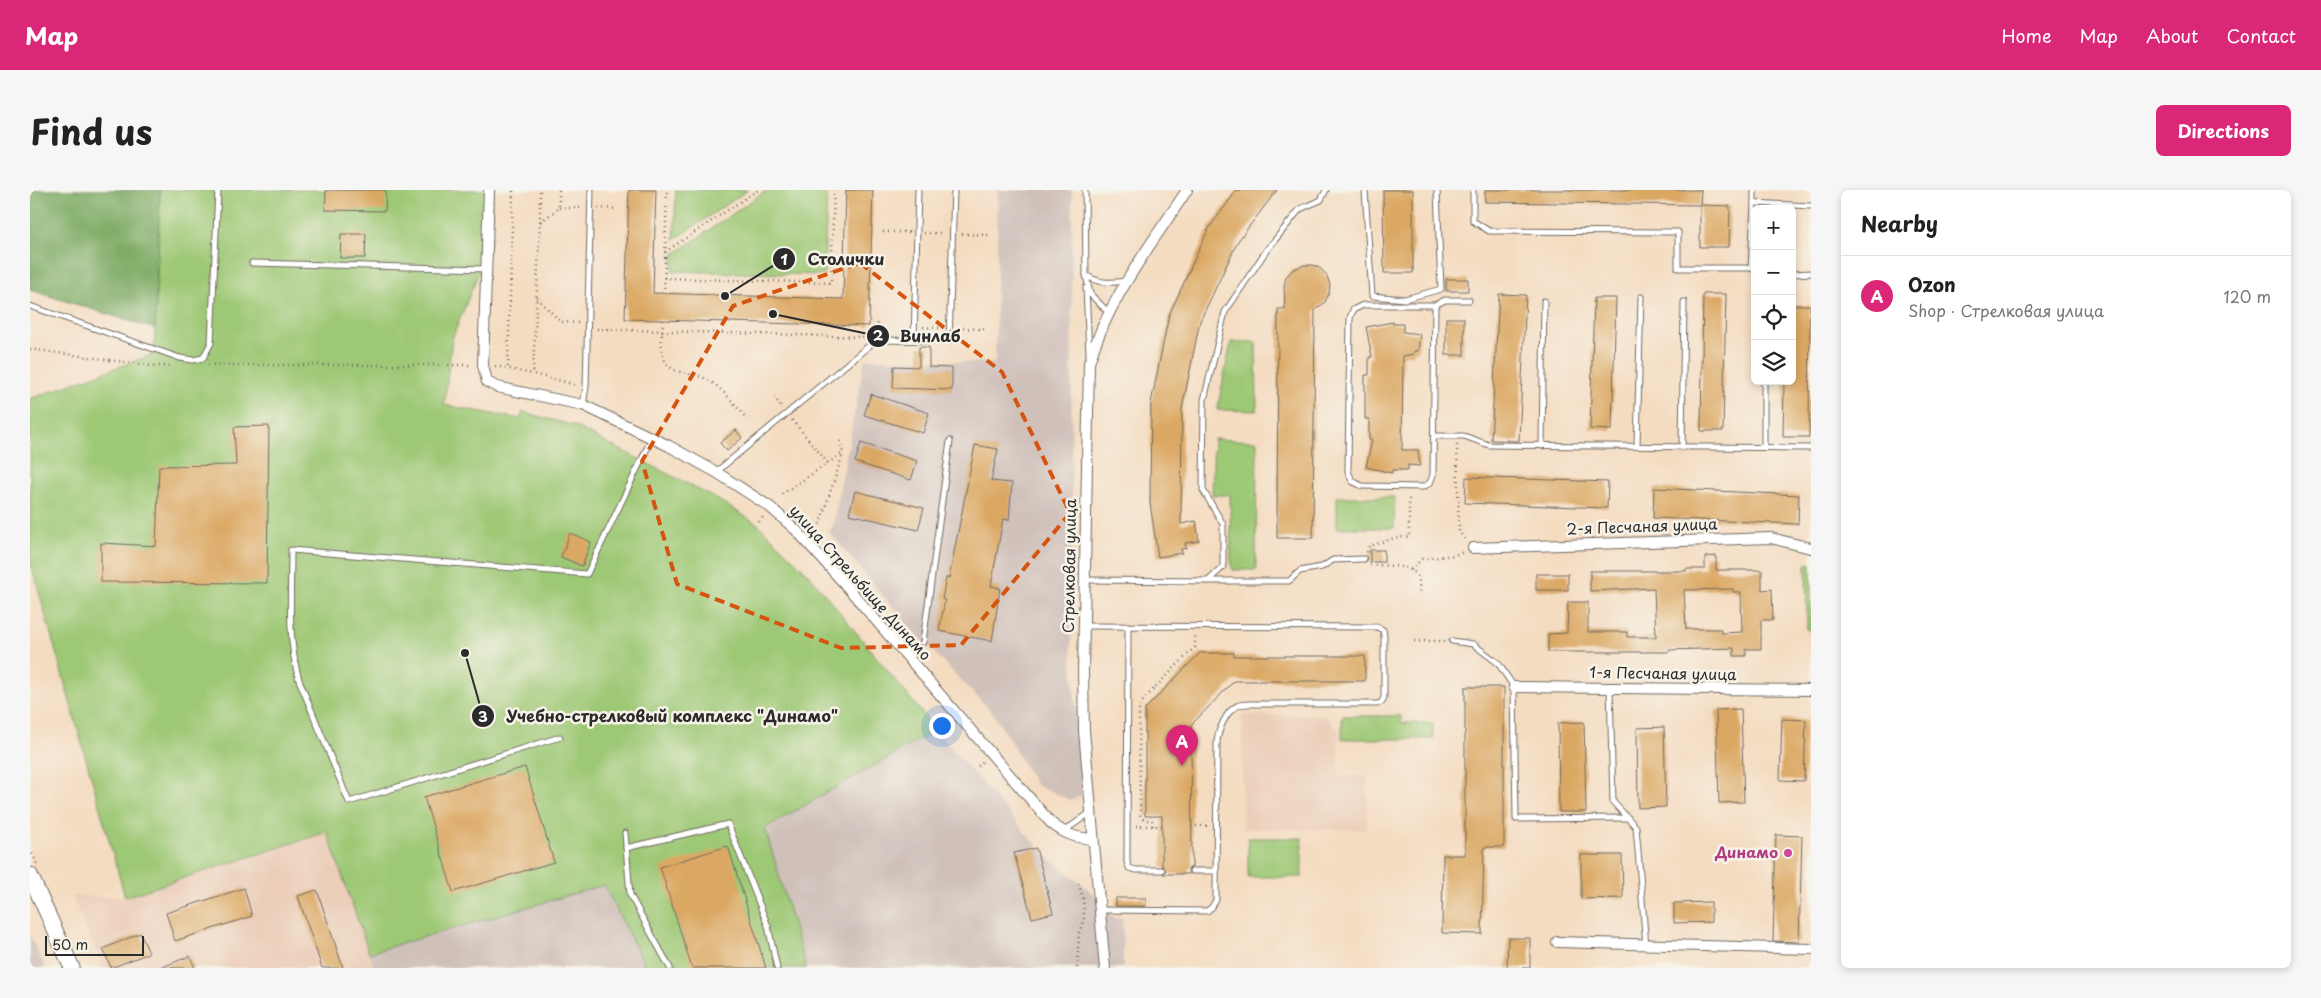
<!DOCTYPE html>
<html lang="en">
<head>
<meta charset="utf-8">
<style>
  body { margin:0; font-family:"Playpen Sans",sans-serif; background:#f6f6f6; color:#222 }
  .controls { position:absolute; right:15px; top:15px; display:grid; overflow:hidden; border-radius:8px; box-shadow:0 2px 8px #0003 }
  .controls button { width:45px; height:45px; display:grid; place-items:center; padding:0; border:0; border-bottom:1px solid #e0e0e0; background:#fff; color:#222; font:25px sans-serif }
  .scale { position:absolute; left:15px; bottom:12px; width:99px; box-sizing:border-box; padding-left:5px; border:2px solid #2b2b2b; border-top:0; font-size:14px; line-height:18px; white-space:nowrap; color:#2b2b2b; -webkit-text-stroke:4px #f7f3e8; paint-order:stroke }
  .you { position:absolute; left:911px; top:535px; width:18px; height:18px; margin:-12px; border:4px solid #fff; border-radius:50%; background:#1a73e8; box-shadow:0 0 0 8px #1a73e833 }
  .badge { display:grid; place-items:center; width:32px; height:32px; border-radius:50%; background:#db2777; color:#fff; font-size:16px; font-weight:700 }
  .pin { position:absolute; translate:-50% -41px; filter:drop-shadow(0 1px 2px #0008) }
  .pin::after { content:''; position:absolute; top:26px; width:18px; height:15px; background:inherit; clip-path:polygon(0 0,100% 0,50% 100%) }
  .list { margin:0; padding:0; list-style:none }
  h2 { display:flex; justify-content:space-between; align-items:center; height:65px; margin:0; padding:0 20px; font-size:21px }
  h2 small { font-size:16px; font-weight:400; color:#767676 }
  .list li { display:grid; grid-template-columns:32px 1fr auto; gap:15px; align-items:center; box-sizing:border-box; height:80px; padding:0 20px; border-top:1px solid #e0e0e0 }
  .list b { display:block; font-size:19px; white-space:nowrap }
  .list p { margin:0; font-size:16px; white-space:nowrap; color:#767676 }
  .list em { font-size:16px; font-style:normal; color:#767676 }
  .icon { flex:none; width:28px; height:28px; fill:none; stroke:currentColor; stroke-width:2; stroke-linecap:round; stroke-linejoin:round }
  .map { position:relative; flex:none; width:1781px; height:778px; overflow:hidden; border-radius:8px }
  header { display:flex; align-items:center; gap:30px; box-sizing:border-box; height:70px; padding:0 25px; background:#db2777; color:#fff }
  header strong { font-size:24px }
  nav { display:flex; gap:28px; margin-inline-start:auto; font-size:18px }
  .intro { display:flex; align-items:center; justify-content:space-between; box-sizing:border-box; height:120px; padding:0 30px }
  h1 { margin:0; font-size:35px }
  .button { padding:12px 22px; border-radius:8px; background:#db2777; color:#fff; font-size:18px; font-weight:700 }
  main { display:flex; gap:30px; padding:0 30px }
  aside { flex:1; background:#fff; border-radius:8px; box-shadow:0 2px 8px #0003 }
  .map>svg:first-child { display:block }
  .built { fill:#ebcdb8 }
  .industrial { fill:#cfc0ba }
  .green { fill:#9dc875; stroke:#647a50 }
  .forest { fill:#7eac66; stroke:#546c48 }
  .building { fill:#dba864; fill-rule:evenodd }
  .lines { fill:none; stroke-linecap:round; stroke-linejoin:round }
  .lane-casing { stroke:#716960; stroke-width:7 }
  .street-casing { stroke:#716960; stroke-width:12 }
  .secondary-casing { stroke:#716960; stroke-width:17 }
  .path { stroke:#716960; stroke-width:2.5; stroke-dasharray:1 4; stroke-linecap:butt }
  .lane { stroke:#fff; stroke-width:5 }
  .street { stroke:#fff; stroke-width:10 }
  .secondary { stroke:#fff; stroke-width:15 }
  .marked { fill:none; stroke:#d5540f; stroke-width:4; stroke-dasharray:10 6; stroke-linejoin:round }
  .hotel-dot { fill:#d1479c; stroke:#f7f3e8; stroke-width:2 }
  .labels { text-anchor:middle; stroke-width:5; stroke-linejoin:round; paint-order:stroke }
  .street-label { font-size:15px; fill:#2b2b2b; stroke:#f7f3e8 }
  .hotel-label { font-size:15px; font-weight:bold; fill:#b23c85; stroke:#f7f3e8; text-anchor:end }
  .leader { fill:none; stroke:#2b2b2b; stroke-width:2 }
  .callout-dot { fill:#2b2b2b; stroke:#f7f3e8; stroke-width:2 }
  .mark-label { font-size:15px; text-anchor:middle; font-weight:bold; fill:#fff }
  .callout-label { font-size:16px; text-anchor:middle; font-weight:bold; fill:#2b2b2b; stroke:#f7f3e8; stroke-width:5; stroke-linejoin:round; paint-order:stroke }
</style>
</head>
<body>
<header>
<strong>Map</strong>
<nav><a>Home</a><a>Map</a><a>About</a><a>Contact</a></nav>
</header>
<div class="intro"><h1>Find us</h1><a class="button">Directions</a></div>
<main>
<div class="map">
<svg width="1781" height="778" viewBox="0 0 1781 778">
  <rect width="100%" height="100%" fill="#f7f3e8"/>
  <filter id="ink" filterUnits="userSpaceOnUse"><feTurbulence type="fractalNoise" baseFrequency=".02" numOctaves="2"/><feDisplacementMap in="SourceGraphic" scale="10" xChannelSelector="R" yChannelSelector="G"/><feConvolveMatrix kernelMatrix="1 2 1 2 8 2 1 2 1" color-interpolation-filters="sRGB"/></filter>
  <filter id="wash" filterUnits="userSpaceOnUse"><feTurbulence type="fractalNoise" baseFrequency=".0096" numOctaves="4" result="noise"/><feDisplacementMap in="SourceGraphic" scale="20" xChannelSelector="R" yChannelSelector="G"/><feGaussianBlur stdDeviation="1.12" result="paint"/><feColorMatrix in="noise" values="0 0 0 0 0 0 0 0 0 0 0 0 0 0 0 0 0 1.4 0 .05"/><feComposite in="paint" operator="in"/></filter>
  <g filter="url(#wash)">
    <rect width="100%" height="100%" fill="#f4dcc1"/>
    <g class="built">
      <polygon points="1212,525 1293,525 1309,540 1309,586 1337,586 1337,639 1212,639"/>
      <polygon points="297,642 344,778 73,778 42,706 95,707"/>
    </g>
    <g class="industrial">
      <polygon points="968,0 1042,0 1041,458 1053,605 1040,610 1006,595 964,524 885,443 799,342 803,335 835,169 965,173"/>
      <polygon points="906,540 1015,665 1059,700 1084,728 1093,728 1093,778 776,778 734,638"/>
      <polygon points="575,694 616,778 344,778 339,763"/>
      <polygon points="0,747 16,778 0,778"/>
    </g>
    <g class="green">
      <polygon points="130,0 462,0 460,54 422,149 414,215 490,229 493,222 544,236 685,308 729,335 780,386 906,540 735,638 776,778 616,778 574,695 339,763 297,642 95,707 0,370 0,209 124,164"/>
      <polygon points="646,0 718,0 644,50"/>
      <polygon points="737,0 797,0 794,85 643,81 643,65"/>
      <polygon points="1201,152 1226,152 1227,221 1187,220"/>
      <polygon points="1184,249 1227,251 1226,380 1203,380 1201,375 1200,305 1182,305"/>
      <polygon points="1307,307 1365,307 1364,338 1307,338"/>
      <polygon points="1776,374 1781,374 1781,440 1777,440"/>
      <polygon points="1312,526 1371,526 1371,533 1403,533 1403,549 1312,549"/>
      <rect x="1218" y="648" width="54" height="39"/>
    </g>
    <polygon class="forest" points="0,0 130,0 125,139 0,100"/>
    <g id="blocks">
      <g class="building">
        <polygon points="296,0 356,0 355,21 295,20"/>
        <polygon points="599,0 626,0 623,103 813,109 816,0 843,0 839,136 595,129"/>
        <polygon points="1207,0 1247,0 1208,51 1170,131 1152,219 1151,334 1166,331 1169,351 1155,353 1156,358 1151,359 1152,363 1128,367 1120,313 1121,213 1139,125 1179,38"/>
        <polygon points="1353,0 1383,0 1383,83 1354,83"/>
        <polygon points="1455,0 1671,0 1670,15 1455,12"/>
        <polygon points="1670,15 1700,16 1699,57 1670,57"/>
        <polygon points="311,44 336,44 335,68 310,68"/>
        <polygon points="1274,75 1283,75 1291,79 1297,86 1300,95 1299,103 1295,112 1285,120 1283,348 1247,348 1248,119 1255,119 1254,96 1256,87 1262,80"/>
        <rect x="1416" y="89" width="22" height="12"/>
        <polygon points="1469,104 1496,105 1489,251 1461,250"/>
        <polygon points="1673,104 1696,104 1693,241 1671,241"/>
        <polygon points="1564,108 1586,108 1582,240 1560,239"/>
        <polygon points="1762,115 1780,115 1779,247 1753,247 1754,191 1762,191"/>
        <rect x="1416" y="128" width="18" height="37"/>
        <polygon points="1363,132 1363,134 1373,134 1373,142 1390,144 1388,161 1384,161 1384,164 1373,166 1372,260 1388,260 1390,276 1378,275 1378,280 1362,280 1362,283 1336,277 1342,250 1339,250 1339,229 1335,229 1335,185 1339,185 1339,167 1342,167 1336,137"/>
        <polygon points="889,157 899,157 899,177 922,178 922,200 863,198 864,176 889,177"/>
        <polygon points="841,204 899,223 893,243 834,225"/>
        <polygon points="239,236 237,393 71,392 71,353 126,356 129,276 206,275 204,237"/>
        <polygon points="706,240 712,248 697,261 690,253"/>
        <polygon points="831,253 887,271 881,290 825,272"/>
        <polygon points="945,255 968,259 961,291 982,293 979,330 973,329 961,396 970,398 962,451 909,441 915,410 912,409 916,388 919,388"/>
        <polygon points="1436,287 1578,292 1577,318 1435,313"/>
        <polygon points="1624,298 1769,305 1768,334 1623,328"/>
        <polygon points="825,301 894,318 888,340 819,324"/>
        <polygon points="540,343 561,352 552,376 531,367"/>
        <rect x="1340" y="360" width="14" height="12"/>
        <path d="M 1686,366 L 1686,380 L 1732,380 L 1732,400 L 1742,399 L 1743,430 L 1731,430 L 1731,459 L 1716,459 L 1716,466 L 1704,466 L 1704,458 L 1639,460 L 1639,462 L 1518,462 L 1518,444 L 1537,443 L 1538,412 L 1558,412 L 1558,442 L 1597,442 L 1597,447 L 1626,447 L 1624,398 L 1560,401 L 1560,381 L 1656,381 L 1656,379 L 1675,379 L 1675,367 ZM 1703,399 L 1703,402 L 1711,402 L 1712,442 L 1691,443 L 1691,439 L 1656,439 L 1654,400 Z"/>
        <rect x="1506" y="384" width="32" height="16"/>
        <polygon points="1170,463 1204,463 1204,466 1335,466 1335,491 1204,491 1161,535 1162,677 1158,679 1159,684 1133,684 1136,680 1132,676 1132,626 1115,626 1115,519"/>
        <polygon points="1435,497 1474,497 1474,657 1454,657 1452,744 1412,743 1413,665 1435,665"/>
        <polygon points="1711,519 1714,612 1689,613 1686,520"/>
        <polygon points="1752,529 1776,530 1774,591 1750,590"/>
        <polygon points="1554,532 1556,622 1529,622 1528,533"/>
        <polygon points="1634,537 1636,617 1608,618 1607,538"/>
        <polygon points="495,577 524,672 423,702 394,607"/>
        <polygon points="1746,645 1772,646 1769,752 1743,751"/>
        <polygon points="698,656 736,778 662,778 630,677"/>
        <polygon points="1006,658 1023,723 1002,728 984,663"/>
        <polygon points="1551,665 1592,665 1593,708 1551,709"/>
        <polygon points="214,698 222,726 145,751 136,723"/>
        <polygon points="287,700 313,778 292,778 268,706"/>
        <rect x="1086" y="708" width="30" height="8"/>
        <polygon points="1681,712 1681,732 1644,733 1644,713"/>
        <polygon points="110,743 119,763 81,778 73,759"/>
        <polygon points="1478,748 1500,748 1500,778 1477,778"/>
        <polygon points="160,766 165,778 130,778"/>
      </g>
    </g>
  </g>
  <g filter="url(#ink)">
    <use href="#blocks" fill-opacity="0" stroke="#716960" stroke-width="1"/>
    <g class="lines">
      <g class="lane-casing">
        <g id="lane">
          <polyline points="1055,0 1056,85 1060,104 1079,123"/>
          <polyline points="1335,0 1342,106 1375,109 1411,99 1407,0"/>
          <polyline points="1443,0 1443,31 1459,41 1648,42 1648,78 1721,78"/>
          <polyline points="1724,0 1724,13"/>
          <polyline points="222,73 456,79"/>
          <polyline points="1725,80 1721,78 1724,13 1781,16"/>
          <polyline points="1762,84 1781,83"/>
          <path d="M 1056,85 C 1068,94 1082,93 1096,91"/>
          <polyline points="1056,98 1059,164"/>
          <polygon points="1333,115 1405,115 1403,285 1400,293 1393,297 1332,296 1322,291 1318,281 1320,128 1323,120"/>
          <polyline points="1405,115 1415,110 1439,110"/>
          <polyline points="0,116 150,168 163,170 173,168 181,153 188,0"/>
          <polyline points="884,150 888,0"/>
          <polyline points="553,215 556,197 561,0"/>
          <polyline points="1404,246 1434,246 1459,255 1781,258"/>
          <polyline points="1512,256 1514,111"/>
          <polyline points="1607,256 1611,107"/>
          <polyline points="1652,257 1654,112"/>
          <polyline points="1734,257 1734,191"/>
          <polyline points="686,282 846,150 919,151 924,0"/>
          <polyline points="1054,390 1178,391 1193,377 1193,334 1173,300 1174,210 1195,122 1236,61 1270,19 1291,10 1296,0"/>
          <polyline points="1178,391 1259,391 1270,381 1292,377 1303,370 1334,369"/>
          <path d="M 1053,436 L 1347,437 L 1353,440 L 1354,446 L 1354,507 L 1352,512 L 1347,514 L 1219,514 C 1216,514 1210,514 1207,516 C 1196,521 1188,541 1187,552 L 1186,710 L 1182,717 L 1177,721 L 1070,720"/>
          <polyline points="1098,436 1097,672 1099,678 1106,680 1132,680"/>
          <polyline points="1422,451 1443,454 1468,473 1484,497 1486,629 1598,628"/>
          <polyline points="880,468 893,452 920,251"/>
          <polyline points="1580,498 1583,612 1606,637 1616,756"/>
          <path d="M 530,547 L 319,612 L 269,490 C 257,447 261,403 261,360 L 557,384 L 622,248"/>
          <polyline points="1033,642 1061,622"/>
          <polyline points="595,643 600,705 640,778"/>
          <polyline points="596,658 698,634 738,736 747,778"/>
          <polyline points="1162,681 1186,681"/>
        </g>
      </g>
      <g class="street-casing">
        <g id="street">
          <path d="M 459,0 L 453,175 L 457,192 L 467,197 L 553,215 L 639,256 L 686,282 L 740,317 L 766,340 L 812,391 L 1021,633 C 1035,644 1045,648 1063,649"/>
          <polyline points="1443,358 1741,348 1781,358"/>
          <polyline points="1484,497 1781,500"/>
          <polyline points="1527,752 1781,759"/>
          <path d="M 1075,778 L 1054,541 L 1053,482 L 1059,173 C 1078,109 1121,55 1157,0"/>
        </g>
      </g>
      <g class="secondary-casing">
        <polyline id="secondary" points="0,685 42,778"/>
      </g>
      <g class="path">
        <polyline points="529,0 529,18 510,32 503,184 547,195"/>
        <polyline points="529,18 552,18"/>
        <polyline points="568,18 588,19"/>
        <polyline points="510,32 510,0"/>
        <polyline points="853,42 879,42"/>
        <polyline points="894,43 914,43"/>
        <polyline points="932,44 958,45"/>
        <polyline points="635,62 728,0"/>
        <polyline points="634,88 801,93 804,0"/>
        <polyline points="634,103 637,0"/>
        <polyline points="507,108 531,132 551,133"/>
        <path d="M 633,130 C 632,149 626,176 650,182 C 659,185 667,184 676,189 C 693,198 705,215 717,229"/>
        <polyline points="893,137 910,138"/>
        <polyline points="928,138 956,139"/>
        <polyline points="567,139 832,147 850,132"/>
        <polyline points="0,159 123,176 142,176"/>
        <polyline points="178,175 442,175"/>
        <polyline points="465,176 503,184"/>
        <polyline points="478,177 483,0"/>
        <polyline points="744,207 752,218"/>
        <polyline points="762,230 798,273"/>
        <polyline points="1427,255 1429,342 1436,350"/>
        <polyline points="752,304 813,263 810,249"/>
        <polyline points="729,332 733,327"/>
        <polyline points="788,339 813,264"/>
        <polyline points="1337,362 1339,356 1368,347 1379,347 1379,306"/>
        <path d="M 1340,375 C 1351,376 1384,373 1388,388 C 1390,392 1389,399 1389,404"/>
        <polyline points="1381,380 1392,369 1425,365 1434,362"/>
        <polyline points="1384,451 1415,451"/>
        <polyline points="948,576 953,571"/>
        <polyline points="1106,636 1132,636"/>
        <polyline points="1123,636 1122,630 1114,630 1110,626 1109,519 1114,509 1165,457 1165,446"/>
        <polyline points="1161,636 1177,636"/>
        <polyline points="0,659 7,674"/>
        <polyline points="1047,778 1049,743 1054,729 1053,708 1048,692"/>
      </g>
      <use href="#lane" class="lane"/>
      <use href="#street" class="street"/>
      <use href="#secondary" class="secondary"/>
    </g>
  </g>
  <path class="marked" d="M 830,73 L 972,182 L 1040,323 L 931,455 L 811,458 L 647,394 L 612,271 L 703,116 Z"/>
  <circle class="hotel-dot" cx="1758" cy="663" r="5"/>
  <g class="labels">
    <g class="street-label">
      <text transform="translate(1612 337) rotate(-2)" y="5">2-я Песчаная улица</text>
      <text transform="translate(1040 376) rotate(-89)" y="5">Стрелковая улица</text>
      <text transform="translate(830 393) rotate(48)" y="5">улица Стрельбище Динамо</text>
      <text transform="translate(1633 484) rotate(1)" y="5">1-я Песчаная улица</text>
    </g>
    <g class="hotel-label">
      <text x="1748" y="668">Динамо</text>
    </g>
  </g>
  <path class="leader" d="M695 106L754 69M743 124L848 146M435 463L453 526"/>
  <g class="callout-dot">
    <circle cx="695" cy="106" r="5"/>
    <circle cx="743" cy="124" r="5"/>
    <circle cx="435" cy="463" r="5"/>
    <circle cx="754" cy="69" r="12"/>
    <circle cx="848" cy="146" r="12"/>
    <circle cx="453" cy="526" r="12"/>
  </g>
  <g class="mark-label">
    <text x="754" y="75">1</text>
    <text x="848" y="151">2</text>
    <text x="453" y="532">3</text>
  </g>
  <g class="callout-label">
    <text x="816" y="75">Столички</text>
    <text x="900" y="152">Винлаб</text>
    <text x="642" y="532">Учебно-стрелковый комплекс "Динамо"</text>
  </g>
</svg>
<div class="controls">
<button>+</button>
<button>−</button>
<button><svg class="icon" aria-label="locate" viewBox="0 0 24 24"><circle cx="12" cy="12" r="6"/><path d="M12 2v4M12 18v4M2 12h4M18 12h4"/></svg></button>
<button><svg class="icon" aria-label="layers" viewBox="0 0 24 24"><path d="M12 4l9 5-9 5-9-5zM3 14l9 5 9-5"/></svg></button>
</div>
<div class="scale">50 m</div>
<div class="you"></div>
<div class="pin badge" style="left:1152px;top:576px">A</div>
</div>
<aside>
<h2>Nearby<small></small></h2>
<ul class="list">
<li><span class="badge">A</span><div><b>Ozon</b><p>Shop · Стрелковая улица</p></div><em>120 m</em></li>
</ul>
</aside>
</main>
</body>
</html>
